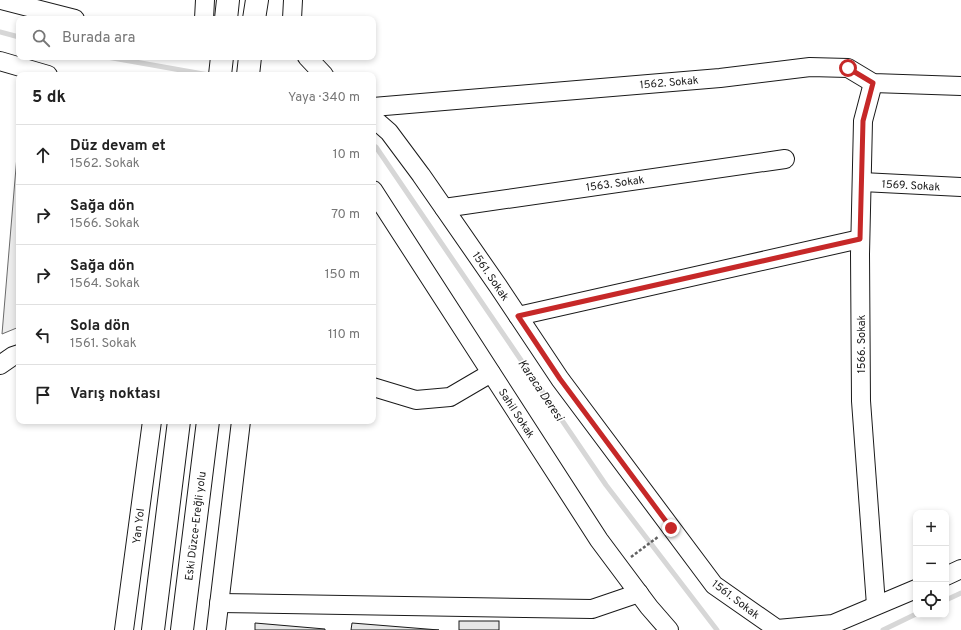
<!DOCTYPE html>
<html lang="tr">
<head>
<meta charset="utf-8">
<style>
  body { margin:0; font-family:Overpass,sans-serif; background:#f6f6f6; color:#222 }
  .controls { position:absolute; right:12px; bottom:12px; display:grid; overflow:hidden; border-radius:8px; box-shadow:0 2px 6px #0003 }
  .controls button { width:36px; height:36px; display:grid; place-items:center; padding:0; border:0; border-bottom:1px solid #e0e0e0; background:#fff; color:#222; font:20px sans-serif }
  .stop { position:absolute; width:12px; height:12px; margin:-9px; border:3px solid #c62828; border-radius:50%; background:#fff }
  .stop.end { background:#c62828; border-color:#fff; box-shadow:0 1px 4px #0008 }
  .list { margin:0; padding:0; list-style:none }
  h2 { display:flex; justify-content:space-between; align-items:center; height:52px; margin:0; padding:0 16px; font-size:17px }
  h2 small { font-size:13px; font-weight:400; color:#767676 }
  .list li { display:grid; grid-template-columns:26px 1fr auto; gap:12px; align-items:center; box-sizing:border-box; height:60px; padding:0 16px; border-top:1px solid #e0e0e0 }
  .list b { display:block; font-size:15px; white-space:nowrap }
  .list p { margin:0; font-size:13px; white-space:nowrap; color:#767676 }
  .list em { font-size:13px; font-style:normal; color:#767676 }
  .icon { flex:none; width:22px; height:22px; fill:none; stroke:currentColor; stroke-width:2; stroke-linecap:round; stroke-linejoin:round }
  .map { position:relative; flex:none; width:961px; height:630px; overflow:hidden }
  .search { position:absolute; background:#fff; box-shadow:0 2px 6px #0003; left:16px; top:16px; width:360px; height:44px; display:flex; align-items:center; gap:10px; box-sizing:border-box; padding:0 14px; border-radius:8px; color:#767676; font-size:15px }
  .panel { position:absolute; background:#fff; box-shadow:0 2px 6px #0003; left:16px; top:72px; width:360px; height:352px; border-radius:8px }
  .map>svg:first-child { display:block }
  .built { fill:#ededed; stroke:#6a6a6a }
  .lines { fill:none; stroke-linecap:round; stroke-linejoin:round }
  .stream { stroke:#d7d7d7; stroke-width:5 }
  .building { fill:#e6e6e6; stroke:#1a1a1a }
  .minor-casing { stroke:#1a1a1a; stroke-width:20 }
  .major-casing { stroke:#1a1a1a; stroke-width:24 }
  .path { stroke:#5f5f5f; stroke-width:2.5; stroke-dasharray:3 2; stroke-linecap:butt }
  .minor { stroke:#fff; stroke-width:18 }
  .major { stroke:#fff; stroke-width:22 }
  .route { stroke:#c62828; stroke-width:5 }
  .labels { text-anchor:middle; stroke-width:3; stroke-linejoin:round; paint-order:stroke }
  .street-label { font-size:11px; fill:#1a1a1a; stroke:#fff }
  .water-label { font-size:12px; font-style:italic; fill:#1a1a1a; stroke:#fff }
</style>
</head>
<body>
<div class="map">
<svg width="961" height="630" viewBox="0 0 961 630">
  <rect width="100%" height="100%" fill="#fff"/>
  <polygon class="built" points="19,132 19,327 2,334"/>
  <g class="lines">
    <g class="stream">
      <polyline points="0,32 19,37"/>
      <polyline points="107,57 209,75"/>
      <polyline points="373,145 376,147 606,485 717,630"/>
      <polyline points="946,600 961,593"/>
      <polyline points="883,630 916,614"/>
    </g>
  </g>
  <g class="building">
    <rect x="459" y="621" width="40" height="9"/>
    <polygon points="255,623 325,629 325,630 255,630"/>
    <polygon points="352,623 439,630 351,630"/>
  </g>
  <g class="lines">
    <g class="minor-casing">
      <g id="minor">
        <polyline points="1,0 75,19"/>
        <polyline points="204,19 205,0"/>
        <polyline points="292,19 293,0"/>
        <polyline points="307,57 324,75"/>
        <polyline points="0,61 48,75"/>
        <polyline points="873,83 863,121 860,254 861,401 876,605"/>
        <polyline points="373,107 720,78 810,67 848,68 873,83 961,86"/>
        <polyline points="373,118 389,132 421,175 498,286 560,379 714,585 777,629 833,624 916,589"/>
        <polyline points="862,182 961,187"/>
        <polyline points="373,190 599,540 649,607 669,630"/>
        <polyline points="444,208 785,159"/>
        <polyline points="518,316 860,239"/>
        <polyline points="0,365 13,356 19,354"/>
        <polyline points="373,387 416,400 450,397 491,373"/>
        <polyline points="946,576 961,569"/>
        <polyline points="219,603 592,609 639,593"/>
        <polyline points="124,630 152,421"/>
        <polyline points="216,630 241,421"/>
      </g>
    </g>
    <g class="major-casing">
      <g id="major">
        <polyline points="226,19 228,0"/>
        <polyline points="254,19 257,0"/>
        <polyline points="220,75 222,57"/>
        <polyline points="248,75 250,57"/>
        <polyline points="153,630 179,421"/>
        <polyline points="182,630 208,421"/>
      </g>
    </g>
    <polyline class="path" points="631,557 658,537"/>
    <use href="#minor" class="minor"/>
    <use href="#major" class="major"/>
  </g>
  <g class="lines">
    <polyline class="route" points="671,528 560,379 518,316 860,239 863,121 873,83 848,68"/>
  </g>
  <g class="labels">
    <g class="street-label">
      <text transform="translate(669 82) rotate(-5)" y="4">1562. Sokak</text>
      <text transform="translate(615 183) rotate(-8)" y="4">1563. Sokak</text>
      <text transform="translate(911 185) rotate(3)" y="4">1569. Sokak</text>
      <text transform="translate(491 276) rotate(56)" y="4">1561. Sokak</text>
      <text transform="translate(861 344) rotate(-90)" y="4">1566. Sokak</text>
      <text transform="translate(517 413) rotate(57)" y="4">Sahil Sokak</text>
      <text transform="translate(138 526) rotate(-83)" y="4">Yan Yol</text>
      <text transform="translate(195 526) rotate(-83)" y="4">Eski Düzce-Ereğli yolu</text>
      <text transform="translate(736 599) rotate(37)" y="4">1561. Sokak</text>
    </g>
    <g class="water-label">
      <text transform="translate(541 390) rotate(56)" y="4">Karaca Deresi</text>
    </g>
  </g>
</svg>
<div class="controls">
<button>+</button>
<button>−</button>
<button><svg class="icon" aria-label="locate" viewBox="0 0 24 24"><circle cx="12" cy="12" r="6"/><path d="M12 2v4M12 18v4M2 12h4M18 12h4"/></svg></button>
</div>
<div class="stop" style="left:848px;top:68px"></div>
<div class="stop end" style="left:671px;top:528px"></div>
<div class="search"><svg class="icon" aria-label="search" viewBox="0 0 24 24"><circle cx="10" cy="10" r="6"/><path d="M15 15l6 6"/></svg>Burada ara</div>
<section class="panel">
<h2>5 dk<small>Yaya · 340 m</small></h2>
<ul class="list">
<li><svg class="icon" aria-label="ahead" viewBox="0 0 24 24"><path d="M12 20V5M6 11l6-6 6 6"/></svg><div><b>Düz devam et</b><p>1562. Sokak</p></div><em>10 m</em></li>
<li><svg class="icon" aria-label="right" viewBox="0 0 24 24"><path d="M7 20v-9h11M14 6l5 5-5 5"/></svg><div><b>Sağa dön</b><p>1566. Sokak</p></div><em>70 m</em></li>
<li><svg class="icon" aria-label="right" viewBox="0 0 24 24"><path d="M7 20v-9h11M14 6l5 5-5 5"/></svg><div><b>Sağa dön</b><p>1564. Sokak</p></div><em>150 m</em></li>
<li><svg class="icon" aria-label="left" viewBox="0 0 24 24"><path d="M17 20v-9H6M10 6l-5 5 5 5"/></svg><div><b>Sola dön</b><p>1561. Sokak</p></div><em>110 m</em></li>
<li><svg class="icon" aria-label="arrive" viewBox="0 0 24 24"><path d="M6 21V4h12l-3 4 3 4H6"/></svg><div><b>Varış noktası</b></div></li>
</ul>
</section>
</div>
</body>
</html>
